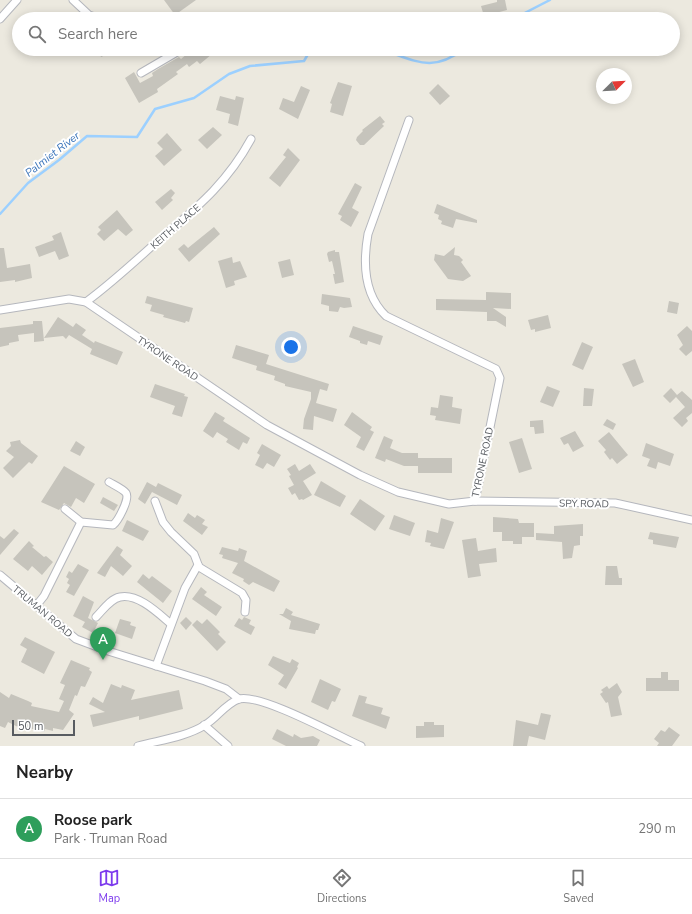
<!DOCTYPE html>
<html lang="en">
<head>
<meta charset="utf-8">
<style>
  body { margin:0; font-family:"Nunito Sans",sans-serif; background:#f2f2f2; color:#222 }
  .compass { position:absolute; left:596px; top:68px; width:36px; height:36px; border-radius:50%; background:#fff; box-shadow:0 2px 10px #0003; rotate:66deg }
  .scale { position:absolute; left:12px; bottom:10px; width:63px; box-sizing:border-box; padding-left:4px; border:2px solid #585c61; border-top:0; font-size:11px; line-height:14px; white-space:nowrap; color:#585c61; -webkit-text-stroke:3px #fff; paint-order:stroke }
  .you { position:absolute; left:291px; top:347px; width:14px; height:14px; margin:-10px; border:3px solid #fff; border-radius:50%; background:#1a73e8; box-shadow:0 0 0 6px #1a73e833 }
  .badge { display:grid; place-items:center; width:26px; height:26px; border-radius:50%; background:#7c3aed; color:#fff; font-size:13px; font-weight:700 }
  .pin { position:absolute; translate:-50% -33px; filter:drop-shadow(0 1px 2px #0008) }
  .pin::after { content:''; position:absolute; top:21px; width:14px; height:12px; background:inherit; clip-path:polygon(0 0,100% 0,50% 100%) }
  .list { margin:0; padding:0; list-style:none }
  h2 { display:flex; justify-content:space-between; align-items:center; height:52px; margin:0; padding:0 16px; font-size:17px }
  h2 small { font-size:13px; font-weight:400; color:#767676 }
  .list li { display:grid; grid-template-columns:26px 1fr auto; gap:12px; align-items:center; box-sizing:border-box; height:60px; padding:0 16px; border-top:1px solid #e0e0e0 }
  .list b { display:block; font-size:15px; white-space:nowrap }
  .list p { margin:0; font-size:13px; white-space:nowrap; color:#767676 }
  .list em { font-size:13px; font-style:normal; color:#767676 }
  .icon { flex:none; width:22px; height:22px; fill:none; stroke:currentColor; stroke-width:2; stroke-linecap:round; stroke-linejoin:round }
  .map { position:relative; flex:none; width:692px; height:746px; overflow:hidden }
  .search { position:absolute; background:#fff; box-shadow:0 2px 10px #0003; left:12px; right:12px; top:12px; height:44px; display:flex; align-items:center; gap:10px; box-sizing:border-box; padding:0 14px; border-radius:22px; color:#767676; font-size:15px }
  .sheet { height:112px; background:#fff }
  nav { display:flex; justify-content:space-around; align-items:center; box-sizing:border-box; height:56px; border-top:1px solid #e0e0e0; background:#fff; font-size:11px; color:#767676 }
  nav a { display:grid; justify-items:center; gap:2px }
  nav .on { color:#7c3aed }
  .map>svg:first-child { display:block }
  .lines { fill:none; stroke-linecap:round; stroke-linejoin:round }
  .stream { stroke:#9cd0ff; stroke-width:2.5 }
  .building { fill:#c6c4bc }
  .street-casing { stroke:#b5b7bd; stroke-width:9 }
  .street { stroke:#fff; stroke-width:7 }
  .labels { text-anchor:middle; stroke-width:4; stroke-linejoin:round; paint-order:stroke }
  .street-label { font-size:10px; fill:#585c61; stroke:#fff }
  .water-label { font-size:11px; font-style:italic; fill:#3c75ba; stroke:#fff }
</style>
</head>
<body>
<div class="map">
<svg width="692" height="746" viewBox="0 0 692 746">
  <rect width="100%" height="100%" fill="#ece9df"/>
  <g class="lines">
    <g class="stream">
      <polyline points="513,19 550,0"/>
      <path d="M 380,49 C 415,60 431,74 464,49"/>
      <polyline points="0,214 28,183 59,160 87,136 137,137 155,109 194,98 229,74 250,66 304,61 311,49"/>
    </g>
  </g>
  <g class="building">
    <polygon points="164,0 196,0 175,15"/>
    <polygon points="497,0 505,0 507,10 484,16 481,6 497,2"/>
    <polygon points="98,49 119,49 101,57"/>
    <polygon points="193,49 218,49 200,64 197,61 189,67 187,64 176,72 178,74 157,89 158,92 139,103 125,78 134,72 140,83 153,76 152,73 158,69 179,57 181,59"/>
    <polygon points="338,82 352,86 343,116 330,112 332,104 330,103"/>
    <polygon points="438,84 450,96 440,105 429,93"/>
    <polygon points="301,86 310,90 298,119 279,109 283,98 294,102"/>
    <polygon points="220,96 235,100 236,96 244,98 238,126 228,123 230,114 216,110"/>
    <polygon points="380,116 385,122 382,124 384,126 364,145 360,145 356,140 357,137 363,131 362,130"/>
    <polygon points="213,127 222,135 207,149 198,140"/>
    <polygon points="167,133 182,150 164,166 155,156 163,149 157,143"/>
    <polygon points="288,148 300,160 280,187 269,178 286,157 283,155"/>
    <polygon points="355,183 362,187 352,208 359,212 351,227 340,220 342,216 338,214"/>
    <polygon points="171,189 175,193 171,198 173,200 162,210 155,202"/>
    <polygon points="437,204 477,220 477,223 456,219 453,228 441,224 442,221 438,219 439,215 434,213"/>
    <polygon points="117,210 133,230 126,236 118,229 104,241 97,234 101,230 98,227"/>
    <polygon points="214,227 220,234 189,262 178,249 184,244 188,248"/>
    <polygon points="61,232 69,256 59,260 55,251 39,257 35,247 54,240 52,236"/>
    <polygon points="455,247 454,255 459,256 463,260 461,262 471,276 463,281 448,279 434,260 435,254 444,256"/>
    <polygon points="0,248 4,248 7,268 30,264 32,278 15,282 15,280 0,282"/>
    <polygon points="335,250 335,252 339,252 344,282 335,284 333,274 335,274 332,261 329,262 327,254 328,252"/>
    <polygon points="232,257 233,263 240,261 247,277 234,281 235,285 226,288 218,261"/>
    <polygon points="290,259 294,275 282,278 278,262"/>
    <polygon points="486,292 511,293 511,309 493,308 506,317 506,327 496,321 487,321 487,312 436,310 436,299 486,300"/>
    <polygon points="322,294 350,298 352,307 344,308 340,307 338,312 329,311 329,306 321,304"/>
    <polygon points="147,296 193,308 189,322 186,321 185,323 163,317 164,315 150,311 152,305 145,303"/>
    <polygon points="669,301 679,303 677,314 667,312"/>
    <polygon points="548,315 551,328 535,332 535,329 531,330 528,320"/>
    <polygon points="58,317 73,327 76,323 86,330 82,335 94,343 95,341 123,352 117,365 90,354 92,349 69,335 66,339 63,336 44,338"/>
    <polygon points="33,321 42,321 44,341 34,342 34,333 18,335 19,341 9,343 9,345 0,347 0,328 33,324"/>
    <polygon points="353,326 383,336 380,345 368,341 367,345 360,343 360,341 349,337"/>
    <polygon points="687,326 692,331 692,351 686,356 679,349 683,345 677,335"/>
    <polygon points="582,342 593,347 583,370 572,365"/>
    <polygon points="236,345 269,355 266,364 329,384 327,391 320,389 316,403 337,409 333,422 314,416 313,430 303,429 304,419 311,399 311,392 285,386 285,384 274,380 275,376 256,370 257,366 232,358"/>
    <polygon points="635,359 644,382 633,387 622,364"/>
    <polygon points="155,384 185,394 184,396 188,397 182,417 172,414 175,406 150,397"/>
    <polygon points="547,386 560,391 553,407 540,402"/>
    <polygon points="584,388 594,389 592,406 583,406"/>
    <polygon points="671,388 677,395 682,391 692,400 692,413 686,418 688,421 682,427 673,418 685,407 676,397 670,403 663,396"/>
    <polygon points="440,395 453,397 452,407 462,409 460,424 435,420 436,416 430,415 431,407 438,408"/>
    <polygon points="215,412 225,418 223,421 250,438 247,444 243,442 239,450 226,442 228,439 217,432 213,438 203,431"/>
    <polygon points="352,412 372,427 370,430 374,432 364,451 356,447 361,437 344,425"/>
    <polygon points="607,419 616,424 613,430 603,425"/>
    <polygon points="543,420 544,433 535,434 534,427 530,427 530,421"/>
    <polygon points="575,431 584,446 573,452 568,443 564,445 560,438"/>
    <polygon points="609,432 628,455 617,464 612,458 610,460 604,452 606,450 598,441"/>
    <polygon points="384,436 393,440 390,448 402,453 418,453 418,458 452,458 452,473 418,473 418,466 404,466 386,459 385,462 375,458"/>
    <polygon points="522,438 532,469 519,473 509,442"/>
    <polygon points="20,440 21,443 38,456 32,464 29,462 13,478 3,468 14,457 6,451 11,446 10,442"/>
    <polygon points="76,441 85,447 80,456 70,451"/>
    <polygon points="646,443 674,454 670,466 658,462 656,469 647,466 650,459 642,456"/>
    <polygon points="262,444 281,455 274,467 267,463 263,469 255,465 260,455 257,453"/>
    <polygon points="295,464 299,471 310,464 316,473 303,481 312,495 303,500 302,499 299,500 295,493 292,495 288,488 294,485 289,476 291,475 287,469"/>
    <polygon points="64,466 95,484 84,503 76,498 71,507 64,503 59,510 41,502"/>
    <polygon points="321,481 346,496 340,507 314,495"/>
    <polygon points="147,482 156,487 158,483 182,495 177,505 152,492 145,504 138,499"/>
    <polygon points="103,497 118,505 114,511 100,503"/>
    <polygon points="360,499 385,516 375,531 350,514"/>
    <polygon points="188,513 195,518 197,515 205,520 202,524 208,527 202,535 183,521"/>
    <polygon points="394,515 415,523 410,536 389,529"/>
    <polygon points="493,517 518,519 519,523 534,523 534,537 522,537 522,544 513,544 513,541 502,541 502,532 493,532"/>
    <polygon points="441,518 454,522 444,549 430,546 431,543 425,542 427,530 438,533"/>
    <polygon points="127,520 149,531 143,541 122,531"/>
    <polygon points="583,524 583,536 580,536 580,545 574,546 572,558 563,559 562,542 536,540 536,533 554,534 554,526"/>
    <polygon points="14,529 19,533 0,555 0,536 4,539"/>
    <polygon points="650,532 679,537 676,548 653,544 653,540 648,539"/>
    <polygon points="476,538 478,551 496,548 497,562 479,564 481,576 468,578 462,540"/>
    <polygon points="29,541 34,546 32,547 44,557 46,556 53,562 42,575 32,566 28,571 13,559"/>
    <polygon points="117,546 123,550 120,555 132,566 123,576 111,566 105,577 97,573"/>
    <polygon points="222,547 238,551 239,548 247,551 244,561 280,581 274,592 253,582 249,585 243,581 244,579 232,573 238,563 222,558 223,555 219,554"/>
    <polygon points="78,564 89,570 74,596 66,592 70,585 67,583 69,579 66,577 69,571 72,573"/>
    <polygon points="606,566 617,566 619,578 622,578 622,585 605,585"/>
    <polygon points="143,574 149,579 152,576 172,591 163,603 137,582"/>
    <polygon points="201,587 207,592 204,595 222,607 216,616 192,599"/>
    <polygon points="83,596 94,602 88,618 98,623 93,633 82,627 85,622 73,616"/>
    <polygon points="286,608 293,612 291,615 320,624 318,630 316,630 315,634 289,629 291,621 279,614 283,614"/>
    <polygon points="186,617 192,623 186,630 180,623"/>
    <polygon points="244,617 251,620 249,624 255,627 251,635 234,626 239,618 242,620"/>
    <polygon points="120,619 131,622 130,625 136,627 132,639 115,633"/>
    <polygon points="207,619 220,632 218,634 226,642 217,651 192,625 197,620 202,624"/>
    <polygon points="25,637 55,652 44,674 21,662 27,649 20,645"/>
    <polygon points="273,656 290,663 292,659 299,663 297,667 298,668 286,689 278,684 284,675 268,665"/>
    <polygon points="71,660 90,668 89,670 92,672 85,687 81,686 77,696 75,695 69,710 74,714 63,730 53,728 53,731 45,729 44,732 21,726 20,728 8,722 5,728 0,726 0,692 9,698 11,694 28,701 32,703 31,706 59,712 64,701 59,699 65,685 60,683"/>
    <polygon points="661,672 668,672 668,680 679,680 679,691 646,691 646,678 661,678"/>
    <polygon points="320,679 341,689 335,702 332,701 328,710 311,702"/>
    <polygon points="617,683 622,692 618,697 622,715 611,717 608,702 606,703 600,694 603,692 601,690 607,686 609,689"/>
    <polygon points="111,684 121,688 122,685 135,690 131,700 179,690 183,709 139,720 139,716 93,727 90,715 105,712 89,704 93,697 103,703"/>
    <polygon points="359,695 367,697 365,703 383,708 381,714 390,717 386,729 352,716"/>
    <polygon points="541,713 551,715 545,740 529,736 527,746 513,746 516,720 538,725"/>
    <polygon points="424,722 434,722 434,725 444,725 444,737 416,738 416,726 424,726"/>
    <polygon points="669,727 680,735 672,746 657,746 659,743 654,739 661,730 665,732"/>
    <polygon points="277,729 293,737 294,734 301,738 313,736 320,740 317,746 286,746 272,739"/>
  </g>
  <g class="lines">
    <g class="street-casing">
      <g id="street">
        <polyline points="73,0 89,15 100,19"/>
        <polyline points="0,19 17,0"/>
        <polyline points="141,73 182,49"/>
        <path d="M 409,120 L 368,234 C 363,262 364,295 386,316 L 496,369 L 500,378 L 475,501"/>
        <path d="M 86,302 C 109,285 130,266 151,247 C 191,212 225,187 251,139"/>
        <polyline points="0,310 69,299 86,302 267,425 360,475 398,492 449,504 475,501 615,503 692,520"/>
        <polyline points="155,501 163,522 171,532 194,554 199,567 242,593 246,600 245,612"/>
        <path d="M 65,509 L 81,522 L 113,525 C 118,521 130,499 126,493 C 123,489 114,485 109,482"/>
        <polyline points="0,575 76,639 108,651 205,681 226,689 239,699"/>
        <polyline points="36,606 44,596 81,522"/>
        <path d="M 96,617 C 103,610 110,599 120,597 C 138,593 159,614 171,624"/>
        <polyline points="156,666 185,588 198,565"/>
        <polyline points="204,725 228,746"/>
        <path d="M 138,746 C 160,740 186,737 205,725 C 217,718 225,704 239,699 C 260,693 338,736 361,746"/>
      </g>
    </g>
    <use href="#street" class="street"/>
  </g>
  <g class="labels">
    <g class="street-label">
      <text transform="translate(175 226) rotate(-41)" y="4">KEITH PLACE</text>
      <text transform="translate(168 358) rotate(34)" y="4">TYRONE ROAD</text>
      <text transform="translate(482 462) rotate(-78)" y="4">TYRONE ROAD</text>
      <text transform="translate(584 503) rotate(1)" y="4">SPY ROAD</text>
      <text transform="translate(43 611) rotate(40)" y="4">TRUMAN ROAD</text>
    </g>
    <g class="water-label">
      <text transform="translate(52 154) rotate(-38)" y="4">Palmiet River</text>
    </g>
  </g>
</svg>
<svg class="compass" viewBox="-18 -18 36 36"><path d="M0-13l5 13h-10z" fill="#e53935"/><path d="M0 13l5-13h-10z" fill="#767676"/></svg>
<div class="scale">50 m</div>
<div class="you"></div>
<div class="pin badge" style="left:103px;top:660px;background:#2e9e5b">A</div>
<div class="search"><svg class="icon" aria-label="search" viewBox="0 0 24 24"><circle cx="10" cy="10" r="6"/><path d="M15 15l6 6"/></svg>Search here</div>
</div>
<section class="sheet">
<h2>Nearby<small></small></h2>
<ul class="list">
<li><span class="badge" style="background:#2e9e5b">A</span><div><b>Roose park</b><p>Park · Truman Road</p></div><em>290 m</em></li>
</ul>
</section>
<nav>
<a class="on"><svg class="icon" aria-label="map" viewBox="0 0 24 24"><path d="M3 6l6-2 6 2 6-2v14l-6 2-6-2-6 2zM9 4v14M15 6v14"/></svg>Map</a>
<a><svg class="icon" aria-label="directions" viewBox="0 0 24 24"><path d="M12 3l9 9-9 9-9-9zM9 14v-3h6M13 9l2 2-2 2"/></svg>Directions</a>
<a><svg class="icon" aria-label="saved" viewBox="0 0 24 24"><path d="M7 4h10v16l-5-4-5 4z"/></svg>Saved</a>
</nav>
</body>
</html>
